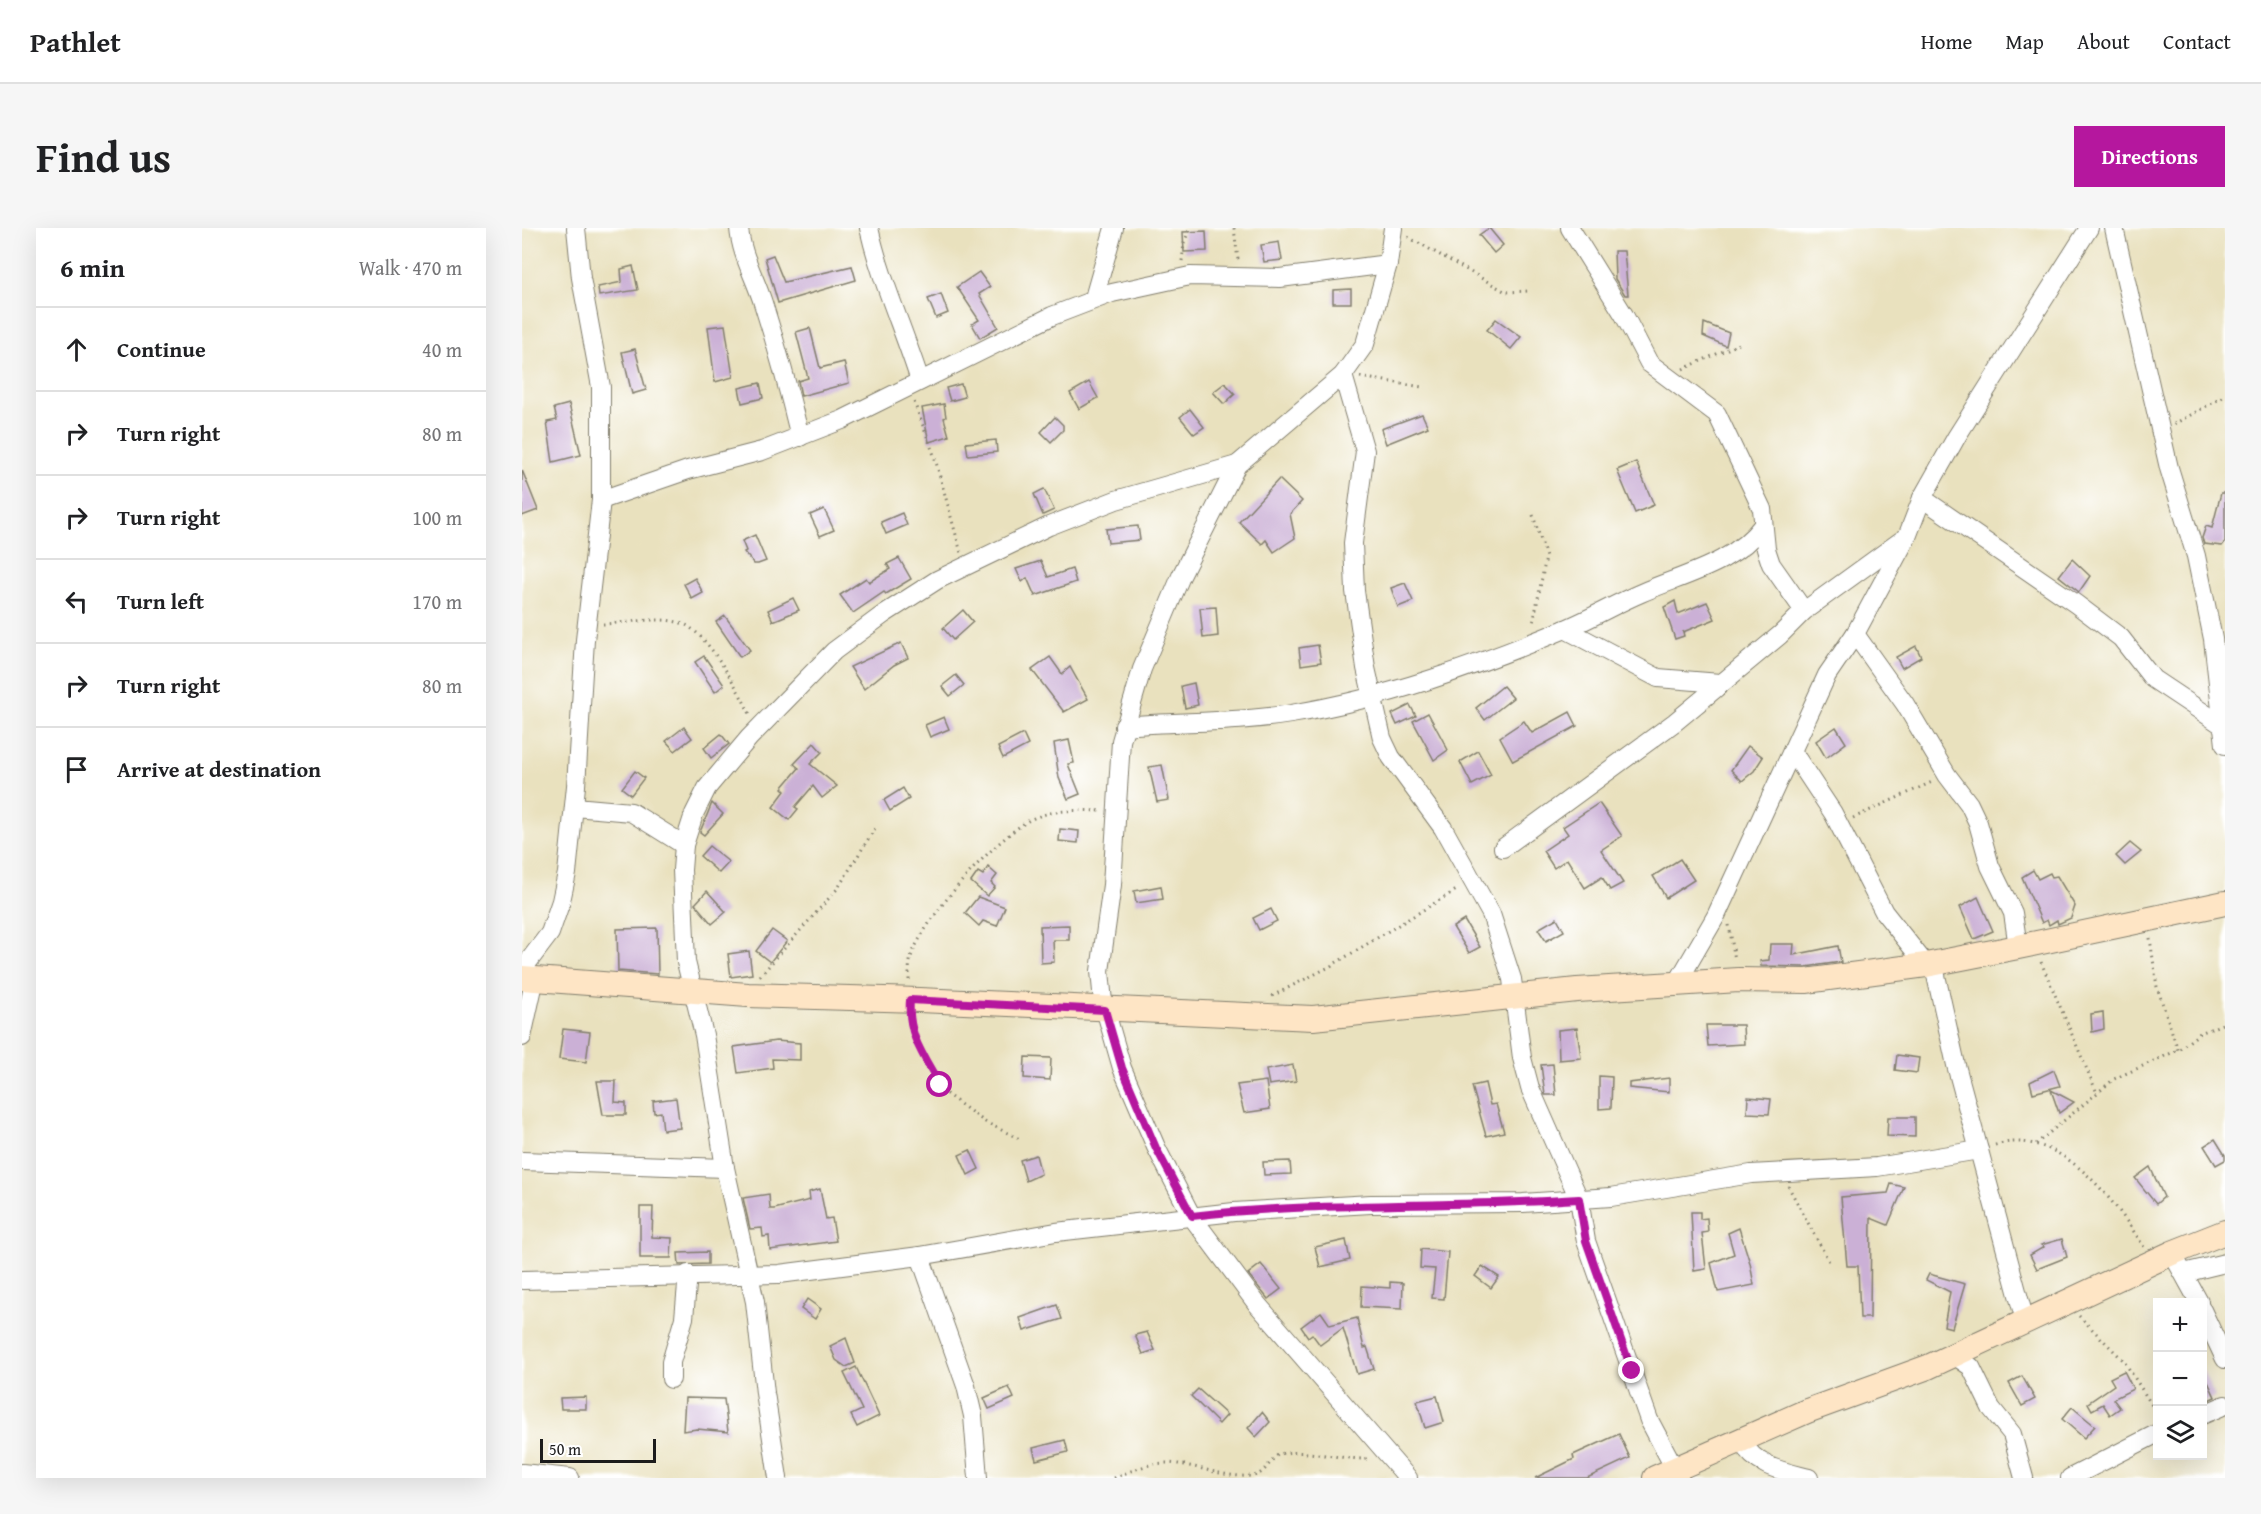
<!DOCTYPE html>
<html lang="en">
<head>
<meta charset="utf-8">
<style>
  body { margin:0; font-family:"Gentium Book Plus",serif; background:#f6f6f6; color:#202124 }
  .controls { position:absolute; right:18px; bottom:18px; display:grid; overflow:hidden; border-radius:0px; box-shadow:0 6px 24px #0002 }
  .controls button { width:54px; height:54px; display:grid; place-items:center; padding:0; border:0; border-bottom:2px solid #e0e0e0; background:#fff; color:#202124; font:30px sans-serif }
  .scale { position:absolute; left:18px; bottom:15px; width:116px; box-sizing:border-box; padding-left:6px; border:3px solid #1c1c1c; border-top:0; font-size:16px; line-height:21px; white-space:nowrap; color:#1c1c1c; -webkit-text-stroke:4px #fff; paint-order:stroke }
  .stop { position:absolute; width:18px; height:18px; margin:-14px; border:4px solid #b5179e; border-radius:50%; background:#fff }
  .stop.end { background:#b5179e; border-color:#fff; box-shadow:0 2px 6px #0008 }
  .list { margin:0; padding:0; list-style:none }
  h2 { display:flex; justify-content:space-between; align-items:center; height:78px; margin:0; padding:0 24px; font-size:26px }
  h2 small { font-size:20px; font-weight:400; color:#757577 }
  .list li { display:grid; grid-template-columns:39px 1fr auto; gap:18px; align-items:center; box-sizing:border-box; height:84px; padding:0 24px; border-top:2px solid #e0e0e0 }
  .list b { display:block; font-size:22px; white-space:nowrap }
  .list em { font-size:20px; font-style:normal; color:#757577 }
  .icon { flex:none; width:33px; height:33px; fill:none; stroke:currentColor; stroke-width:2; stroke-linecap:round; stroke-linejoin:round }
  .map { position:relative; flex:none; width:1703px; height:1250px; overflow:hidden; border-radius:0px }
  header { display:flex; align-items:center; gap:36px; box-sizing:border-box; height:84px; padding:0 30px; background:#fff; border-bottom:2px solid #e0e0e0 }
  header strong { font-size:28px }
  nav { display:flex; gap:33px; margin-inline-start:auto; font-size:21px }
  .intro { display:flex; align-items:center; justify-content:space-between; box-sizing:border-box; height:144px; padding:0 36px }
  h1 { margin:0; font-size:42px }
  .button { padding:15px 27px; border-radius:0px; background:#b5179e; color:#fff; font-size:21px; font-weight:700 }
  main { display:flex; gap:36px; padding:0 36px }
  aside { flex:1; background:#fff; border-radius:0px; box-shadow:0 6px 24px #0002 }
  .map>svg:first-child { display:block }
  .building { fill:#cbb0d6 }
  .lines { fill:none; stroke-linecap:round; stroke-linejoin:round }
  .street-casing { stroke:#827e6d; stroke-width:20 }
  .secondary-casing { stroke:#827e6d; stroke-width:26 }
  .path { stroke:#827e6d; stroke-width:3; stroke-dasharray:1.5 4.5; stroke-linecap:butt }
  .street { stroke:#fff; stroke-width:18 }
  .secondary { stroke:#fee5c5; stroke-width:24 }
  .route { stroke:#b5179e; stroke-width:8 }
</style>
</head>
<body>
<header>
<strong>Pathlet</strong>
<nav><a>Home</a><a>Map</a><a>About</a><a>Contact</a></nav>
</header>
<div class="intro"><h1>Find us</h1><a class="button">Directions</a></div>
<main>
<aside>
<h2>6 min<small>Walk · 470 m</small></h2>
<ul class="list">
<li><svg class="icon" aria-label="ahead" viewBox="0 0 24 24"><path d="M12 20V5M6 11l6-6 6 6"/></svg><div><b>Continue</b></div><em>40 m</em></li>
<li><svg class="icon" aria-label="right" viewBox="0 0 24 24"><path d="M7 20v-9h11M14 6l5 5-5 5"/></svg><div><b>Turn right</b></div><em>80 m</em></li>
<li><svg class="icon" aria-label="right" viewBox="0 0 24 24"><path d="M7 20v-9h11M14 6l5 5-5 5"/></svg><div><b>Turn right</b></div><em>100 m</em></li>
<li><svg class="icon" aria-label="left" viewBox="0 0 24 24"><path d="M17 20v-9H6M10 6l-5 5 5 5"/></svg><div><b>Turn left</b></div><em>170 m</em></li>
<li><svg class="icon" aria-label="right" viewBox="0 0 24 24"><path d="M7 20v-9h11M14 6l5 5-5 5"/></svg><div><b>Turn right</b></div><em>80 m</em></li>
<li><svg class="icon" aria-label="arrive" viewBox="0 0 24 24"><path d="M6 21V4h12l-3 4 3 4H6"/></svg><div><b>Arrive at destination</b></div></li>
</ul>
</aside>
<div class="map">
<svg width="1703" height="1250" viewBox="0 0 1703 1250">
  <rect width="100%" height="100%" fill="#fff"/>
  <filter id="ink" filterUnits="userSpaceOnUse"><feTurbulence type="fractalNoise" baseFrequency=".0167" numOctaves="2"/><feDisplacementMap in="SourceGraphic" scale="12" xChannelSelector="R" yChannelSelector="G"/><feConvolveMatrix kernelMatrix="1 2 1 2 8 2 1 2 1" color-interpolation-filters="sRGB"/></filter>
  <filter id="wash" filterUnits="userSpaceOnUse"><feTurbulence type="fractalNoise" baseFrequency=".008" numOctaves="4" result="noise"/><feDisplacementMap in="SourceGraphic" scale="24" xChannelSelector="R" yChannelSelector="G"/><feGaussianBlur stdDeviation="1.35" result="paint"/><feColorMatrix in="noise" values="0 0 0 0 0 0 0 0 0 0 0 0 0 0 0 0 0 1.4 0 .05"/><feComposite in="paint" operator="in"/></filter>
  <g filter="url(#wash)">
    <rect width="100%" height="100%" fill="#e9e1be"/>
    <g id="blocks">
      <g class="building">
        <polygon points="967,0 981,17 972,25 957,7"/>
        <polygon points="684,3 685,23 662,24 661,4"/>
        <polygon points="757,14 760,32 742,34 739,17"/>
        <polygon points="1092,23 1102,23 1106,67 1103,67 1093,51"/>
        <polygon points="251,27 262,54 330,38 334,52 256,75 243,30"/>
        <polygon points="111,38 116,62 77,68 76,59 100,54 99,41"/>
        <polygon points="457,44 468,59 457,66 476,99 458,110 450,96 457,92 435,59"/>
        <polygon points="829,61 829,75 811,75 811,62"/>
        <polygon points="419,66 426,85 414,90 406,71"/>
        <polygon points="974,91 999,109 989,121 965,102"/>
        <polygon points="1182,95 1207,105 1204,118 1181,108"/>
        <polygon points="203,97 211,149 193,154 186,99"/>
        <polygon points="288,100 298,140 322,134 327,155 279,168 276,153 286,150 274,104"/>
        <polygon points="113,121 124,162 110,166 100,124"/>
        <polygon points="567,154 576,170 557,181 548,165"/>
        <polygon points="238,155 241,170 220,175 217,160"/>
        <polygon points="703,155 713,166 702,176 691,164"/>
        <polygon points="439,156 443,169 428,173 424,160"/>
        <polygon points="47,176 59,227 31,234 25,194 35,192 32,180"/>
        <polygon points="422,176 424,189 422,190 427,208 407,214 400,180"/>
        <polygon points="668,181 682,199 672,206 658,189"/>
        <polygon points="900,186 906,199 864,216 859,201"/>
        <polygon points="533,189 541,197 541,202 529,214 519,204"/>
        <polygon points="474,212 475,224 446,227 444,215"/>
        <polygon points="1114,234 1132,277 1113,285 1095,242"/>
        <polygon points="0,242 16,282 0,288"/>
        <polygon points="757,251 780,273 768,286 773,310 752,324 744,312 740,316 717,294"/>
        <polygon points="522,261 532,282 521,287 512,266"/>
        <polygon points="1699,265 1703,265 1703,314 1700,318 1682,316 1680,310 1684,298 1690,300"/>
        <polygon points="302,281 312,302 298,308 288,287"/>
        <polygon points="380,285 385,297 364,306 359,294"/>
        <polygon points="616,298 618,312 586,315 584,301"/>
        <polygon points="233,307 244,333 236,336 232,336 222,324 224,323 220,313"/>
        <polygon points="377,330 389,351 364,366 362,364 331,385 318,367 344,350 347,354 368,341 365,336"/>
        <polygon points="1550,331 1568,348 1557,364 1537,348"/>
        <polygon points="519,333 526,349 550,341 554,354 513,368 505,350 500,354 494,341"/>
        <polygon points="173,350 181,365 170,371 162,356"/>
        <polygon points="883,355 891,373 876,379 869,360"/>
        <polygon points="271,370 277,382 251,393 246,382"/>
        <polygon points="1153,373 1156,386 1185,374 1193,391 1161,404 1162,408 1153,411 1142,379"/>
        <polygon points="694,379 696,408 681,410 678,380"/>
        <polygon points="441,382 451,394 431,412 421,400"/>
        <polygon points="203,388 228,422 218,429 194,394"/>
        <polygon points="379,415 386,430 372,437 342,461 328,439"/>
        <polygon points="796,417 799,434 779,437 777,420"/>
        <polygon points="1394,418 1399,429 1380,440 1374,429"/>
        <polygon points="182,428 202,457 193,464 173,434"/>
        <polygon points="528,429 540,446 548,439 566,471 542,484 510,442"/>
        <polygon points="434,447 442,457 428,468 420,458"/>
        <polygon points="672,455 676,477 663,480 659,458"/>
        <polygon points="981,458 991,470 963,492 954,480"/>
        <polygon points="888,477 894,488 875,497 870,486"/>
        <polygon points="1048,484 1055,498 991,533 978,509 1002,493 1010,505"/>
        <polygon points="906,485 926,522 912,532 891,493"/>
        <polygon points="422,489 427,501 408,509 403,497"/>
        <polygon points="162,499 170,510 153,523 144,513"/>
        <polygon points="1314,499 1324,515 1304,530 1294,513"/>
        <polygon points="199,506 207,516 189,530 182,520"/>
        <polygon points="501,506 506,517 481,530 476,519"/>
        <polygon points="547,512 552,535 546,536 558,566 546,571 537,550 532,515"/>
        <polygon points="292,515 300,524 288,536 315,558 300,570 291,558 273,579 276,581 267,592 251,579 263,563 260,560 277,540 272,536"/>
        <polygon points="1226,518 1241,529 1232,543 1220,553 1209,542"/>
        <polygon points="956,523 969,547 950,557 938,534"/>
        <polygon points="640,537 647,572 635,574 627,539"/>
        <polygon points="113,543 122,550 109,567 100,560"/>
        <polygon points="381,560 387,571 368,583 362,572"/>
        <polygon points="190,575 201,586 182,607 178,604"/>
        <polygon points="1077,575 1100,608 1079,622 1101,655 1088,662 1080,649 1063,660 1045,631 1032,640 1021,623 1046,606 1041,599"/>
        <polygon points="538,601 557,603 556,615 537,613"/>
        <polygon points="1608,615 1619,624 1603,637 1594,628"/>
        <polygon points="187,618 207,634 197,645 178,628"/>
        <polygon points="1158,631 1172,652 1144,670 1131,648"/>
        <polygon points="466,639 475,647 469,655 473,659 465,668 449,654 456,644 461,647"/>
        <polygon points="1511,642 1516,651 1528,645 1530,649 1535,648 1553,678 1549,690 1536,696 1535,692 1527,697 1525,692 1520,695 1500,649"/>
        <polygon points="639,658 641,671 614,675 612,663"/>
        <polygon points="185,663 204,684 190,696 173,676"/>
        <polygon points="456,669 483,679 475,698 461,693 457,698 443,685"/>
        <polygon points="1456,669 1471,703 1452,711 1438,679"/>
        <polygon points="749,681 755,693 737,702 731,690"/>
        <polygon points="1035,690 1042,703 1024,713 1016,701"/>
        <polygon points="942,692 958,719 947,725 931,699"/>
        <polygon points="547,697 547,712 531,712 532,734 519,735 518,698"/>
        <polygon points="135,700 136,746 96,743 95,701"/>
        <polygon points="250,702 265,713 248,734 234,723"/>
        <polygon points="1248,716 1272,716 1271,727 1316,718 1319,734 1283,739 1239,738 1238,733 1247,732"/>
        <polygon points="227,723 230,746 209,749 206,726"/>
        <polygon points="1581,784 1582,801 1570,804 1569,786"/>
        <polygon points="1184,797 1221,797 1222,816 1186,818"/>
        <polygon points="1055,800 1059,830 1037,832 1036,802"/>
        <polygon points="41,801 68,804 64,834 37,831"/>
        <polygon points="254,813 278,815 278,832 250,831 251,840 216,845 212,819"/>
        <polygon points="1375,827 1397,830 1395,845 1373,842"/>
        <polygon points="503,829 529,830 528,852 502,850"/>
        <polygon points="1031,836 1034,867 1023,867 1019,837"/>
        <polygon points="771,837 774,853 747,857 744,842"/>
        <polygon points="1532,842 1538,858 1511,865 1508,854"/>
        <polygon points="1077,848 1090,849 1089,880 1077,881"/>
        <polygon points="1147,850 1147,864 1107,860 1107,855"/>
        <polygon points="75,853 94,853 93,874 104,875 104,887 81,887"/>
        <polygon points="744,853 748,881 722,885 715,857"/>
        <polygon points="963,855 968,877 974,876 982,904 964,908 950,858"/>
        <polygon points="1529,862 1552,874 1537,885"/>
        <polygon points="1226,869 1249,871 1247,886 1225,885"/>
        <polygon points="154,870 158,900 141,902 139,884 132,885 131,873"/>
        <polygon points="1366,889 1393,889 1393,909 1365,908"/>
        <polygon points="1693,911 1703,927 1703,932 1694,937 1682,918"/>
        <polygon points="448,922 457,941 446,947 437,927"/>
        <polygon points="514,927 519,946 504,953 498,932"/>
        <polygon points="768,933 769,946 742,947 741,934"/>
        <polygon points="1628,939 1642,969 1634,976 1613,950"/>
        <polygon points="1369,956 1382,959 1366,997 1349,990 1348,1090 1338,1090 1336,1038 1325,1038 1319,969 1366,965"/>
        <polygon points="298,961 304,991 310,990 314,1013 248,1022 247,1008 241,1009 240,1000 228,1001 221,970 247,966 248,981 252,981 288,972 287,964"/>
        <polygon points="118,979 131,979 130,1009 150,1010 149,1030 118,1030"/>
        <polygon points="1169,984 1178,984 1178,991 1185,990 1186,1004 1180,1005 1184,1041 1172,1043"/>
        <polygon points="1217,1000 1228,1035 1232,1057 1196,1064 1189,1035 1212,1026 1206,1005"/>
        <polygon points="1540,1011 1545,1029 1515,1041 1508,1027 1522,1019 1519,1017"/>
        <polygon points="824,1012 828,1032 798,1039 793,1019"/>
        <polygon points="899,1021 926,1024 922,1071 910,1070 913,1041 898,1040"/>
        <polygon points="186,1024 186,1036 157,1037 156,1025"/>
        <polygon points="739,1036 759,1061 746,1071 726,1046"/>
        <polygon points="960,1038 977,1049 969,1060 953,1048"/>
        <polygon points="1407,1046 1443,1056 1430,1100 1422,1098 1428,1064 1404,1052"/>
        <polygon points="868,1054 881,1055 880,1081 839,1079 840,1058 868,1060"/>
        <polygon points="285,1071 299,1081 293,1091 279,1081"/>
        <polygon points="535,1077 540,1091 502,1103 498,1090"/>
        <polygon points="799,1084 808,1097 835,1090 842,1120 845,1119 852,1141 835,1146 821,1100 798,1117 790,1106 786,1109 779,1099"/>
        <polygon points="625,1104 633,1122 621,1126 613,1107"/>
        <polygon points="324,1110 333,1135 324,1139 314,1132 308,1118"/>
        <polygon points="334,1139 357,1188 335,1199 329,1187 340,1182 322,1145"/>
        <polygon points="1680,1141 1693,1169 1680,1175"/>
        <polygon points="1602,1143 1611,1161 1591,1171 1598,1180 1588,1187 1581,1176 1570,1182 1566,1175 1592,1157 1588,1150"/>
        <polygon points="1500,1148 1513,1171 1500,1178 1487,1155"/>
        <polygon points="487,1159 492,1170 467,1181 462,1170"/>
        <polygon points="676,1161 705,1187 697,1196 669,1168"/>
        <polygon points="915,1168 922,1194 903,1200 895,1173"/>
        <polygon points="64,1169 64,1181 39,1181 38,1170"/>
        <polygon points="163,1170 202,1171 206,1204 175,1201 161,1203"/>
        <polygon points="1550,1179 1573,1198 1562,1210 1540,1191"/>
        <polygon points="740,1184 748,1194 734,1209 726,1200"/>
        <polygon points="1097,1206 1108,1230 1065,1250 1013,1250 1052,1231 1051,1227"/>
        <polygon points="543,1212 546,1224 514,1232 511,1220"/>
      </g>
    </g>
  </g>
  <g filter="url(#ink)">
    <use href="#blocks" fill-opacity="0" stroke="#827e6d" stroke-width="1.5"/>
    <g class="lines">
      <g class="street-casing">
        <g id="street">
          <path d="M 217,0 C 219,27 233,49 241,75 C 255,119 267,163 278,209"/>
          <path d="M 347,0 C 359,53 382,102 398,153"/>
          <polyline points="871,0 866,36 843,116 821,147 715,237 659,348 620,441 599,513 590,657 578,743 581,774 600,840 634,919 670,989 735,1076 886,1250"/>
          <polyline points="1048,0 1102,87 1127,135 1195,186 1240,281 1244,321 1249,336 1282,383"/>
          <polyline points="1592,0 1647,240 1674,328 1691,411 1703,517"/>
          <polyline points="572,70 592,0"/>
          <polyline points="821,147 843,223 831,315 833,363 844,440 860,510 869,529 921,600 969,686 990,751 1000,830 1008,860 1057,971 1064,1013 1127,1192 1153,1241"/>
          <polyline points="1400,270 1554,376 1599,410 1631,451 1700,497"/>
          <polyline points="79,272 166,242 240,223 320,192 530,88 590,65 668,48 758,50 866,36"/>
          <polyline points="1043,401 1136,450 1198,455"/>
          <polyline points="1333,406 1383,476 1425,547 1447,576 1456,595 1468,638 1491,685 1496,719"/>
          <path d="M 602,498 C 657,493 714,495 769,486 C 862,471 954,438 1041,402 C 1068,391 1093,376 1119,365 C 1160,347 1212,336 1240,298"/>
          <polyline points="1270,523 1311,585 1362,684 1404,737"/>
          <polyline points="53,579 109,584 162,617"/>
          <polyline points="981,620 1153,494 1258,407 1282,383 1380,312"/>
          <polyline points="1411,734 1434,837 1503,1093"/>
          <polyline points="0,742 28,705 39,673 45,645 54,558 63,412 79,272 79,159 59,50 54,0"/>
          <polyline points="1154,757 1194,688 1305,447 1333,406 1385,309 1400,270 1435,208 1567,0"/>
          <polyline points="0,809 13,750"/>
          <polyline points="0,933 203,940"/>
          <polyline points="1650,1025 1677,1074"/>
          <polyline points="398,1028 444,1158 451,1188 456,1250"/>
          <polyline points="1662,1045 1703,1035"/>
          <polyline points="0,1052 257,1046 398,1028 534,1004 712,984 849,976 1001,975 1089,969 1229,946 1355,939 1457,922"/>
          <polyline points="1680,1082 1703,1131"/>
          <polyline points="1432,1127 1449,1139 1469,1180 1490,1206 1502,1250"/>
          <polyline points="149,1151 149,1134 162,1090 166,1046"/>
          <polyline points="1680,1187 1703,1177"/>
          <path d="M 1220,1214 C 1234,1239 1260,1243 1287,1250"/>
          <polyline points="0,1245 48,1250"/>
          <polyline points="256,1250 243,1165 233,1074 203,940 182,807 164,734 160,642 162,617 172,586 185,560 227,510 312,423 362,386 415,352 527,298 594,272 715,237"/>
          <polyline points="1548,1250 1636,1205"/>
        </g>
      </g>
      <g class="secondary-casing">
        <g id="secondary">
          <polyline points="0,750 226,767 397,772 791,790 1055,762 1217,752 1284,753 1404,737 1496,719 1703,675"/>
          <polyline points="1133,1250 1285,1183 1406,1139 1650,1025 1703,1004"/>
        </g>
      </g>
      <g class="path">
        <polyline points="712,0 716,32"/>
        <polyline points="886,9 984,64 1008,63"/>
        <polyline points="660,33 662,15 668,0"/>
        <polyline points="1161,141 1217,116"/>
        <polyline points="838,149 900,159"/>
        <polyline points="392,174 412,227 439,325"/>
        <polyline points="1652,196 1703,168"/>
        <polyline points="1011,287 1024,329 1011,396"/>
        <path d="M 81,396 C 105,395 136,388 159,395 C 184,402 217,463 228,486"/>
        <polyline points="1331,590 1410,554"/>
        <polyline points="1207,697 1213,732"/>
        <polyline points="1628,710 1635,759 1656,822"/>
        <polyline points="1519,734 1575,865"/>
        <polyline points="238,748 316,660 355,597"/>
        <path d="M 387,752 C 387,744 387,736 389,729 C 403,689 469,615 506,593 C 528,581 554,582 579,583"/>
        <polyline points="750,768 807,739 936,661"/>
        <polyline points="387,791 394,816 423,865 463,894 500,912"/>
        <polyline points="1514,916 1592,851 1656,822 1678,805 1703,795"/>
        <path d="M 1473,917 C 1539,898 1591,971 1622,1019"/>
        <polyline points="1266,958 1309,1037"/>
        <polyline points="1557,1088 1602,1133 1636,1187"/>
        <path d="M 592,1250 C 608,1243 626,1235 645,1235 C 674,1236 700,1250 730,1248 C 747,1246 747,1227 762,1225 C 790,1222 820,1232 849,1231"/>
      </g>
      <use href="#street" class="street"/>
      <use href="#secondary" class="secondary"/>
    </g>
  </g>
  <g class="lines" filter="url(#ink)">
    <path class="route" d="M 418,857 C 402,828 385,807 388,772 L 583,782 L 600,840 L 634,920 L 670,988 C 799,973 928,980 1057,971 L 1064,1013 L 1110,1143"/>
  </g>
</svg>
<div class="controls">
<button>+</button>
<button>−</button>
<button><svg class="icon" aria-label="layers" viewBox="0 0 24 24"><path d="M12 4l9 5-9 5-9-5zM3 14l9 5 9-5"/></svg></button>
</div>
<div class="scale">50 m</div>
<div class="stop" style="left:418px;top:857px"></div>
<div class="stop end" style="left:1110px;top:1143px"></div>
</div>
</main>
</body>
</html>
